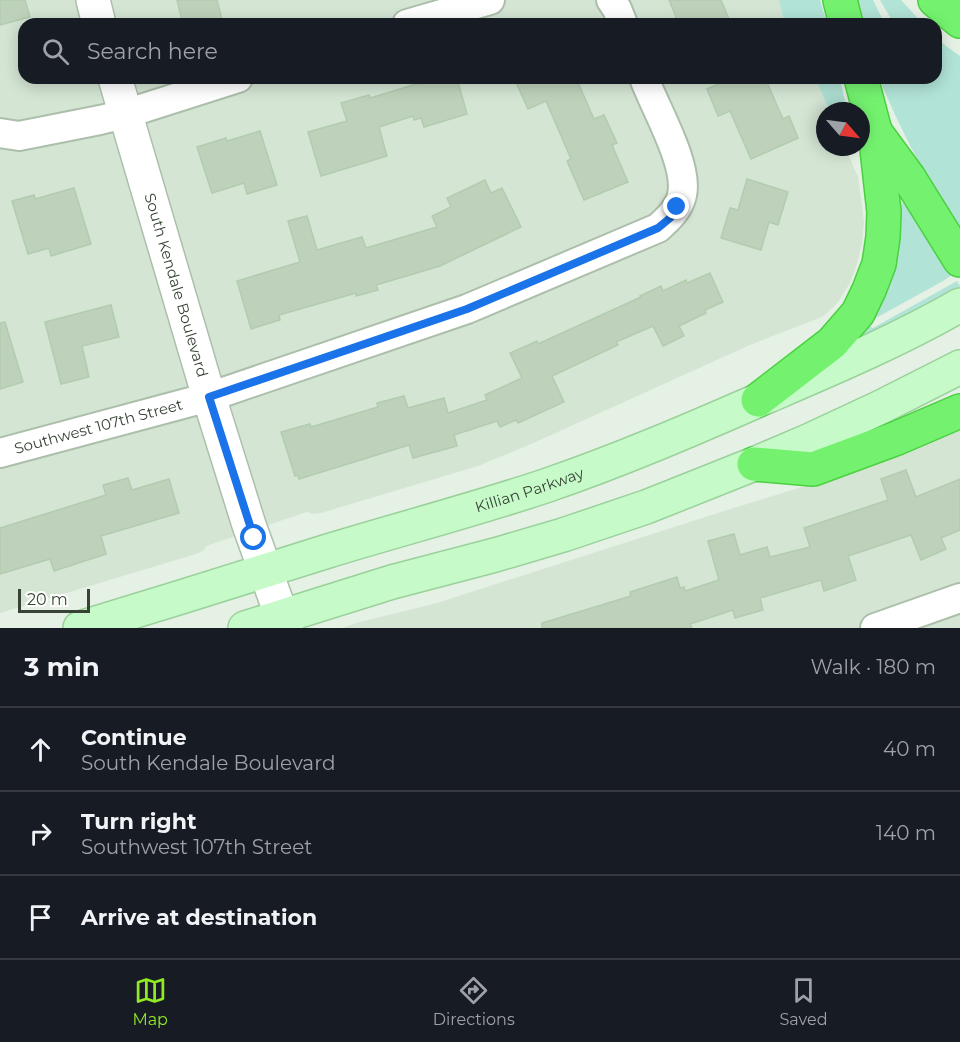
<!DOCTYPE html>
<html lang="en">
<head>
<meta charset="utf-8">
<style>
  body { margin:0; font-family:Montserrat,sans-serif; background:#242831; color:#f1f3f6 }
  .compass { position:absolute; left:816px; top:102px; width:54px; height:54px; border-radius:50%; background:#171b24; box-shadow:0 3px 15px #0003; rotate:118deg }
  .scale { position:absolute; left:18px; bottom:15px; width:72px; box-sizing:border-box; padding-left:6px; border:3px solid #374335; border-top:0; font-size:16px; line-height:21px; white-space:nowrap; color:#374335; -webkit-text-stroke:4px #fff; paint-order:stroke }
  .stop { position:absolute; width:18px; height:18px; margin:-14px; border:4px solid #1a73e8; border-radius:50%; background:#fff }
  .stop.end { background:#1a73e8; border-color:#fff; box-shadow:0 2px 6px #0008 }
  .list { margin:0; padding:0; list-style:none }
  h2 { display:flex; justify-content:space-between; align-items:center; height:78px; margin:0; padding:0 24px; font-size:26px }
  h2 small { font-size:20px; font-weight:400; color:#9ea1a6 }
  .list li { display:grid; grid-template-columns:39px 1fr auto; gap:18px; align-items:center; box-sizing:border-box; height:84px; padding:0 24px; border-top:2px solid #363941 }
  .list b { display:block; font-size:22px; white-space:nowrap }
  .list p { margin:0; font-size:20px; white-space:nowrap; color:#9ea1a6 }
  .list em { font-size:20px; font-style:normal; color:#9ea1a6 }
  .icon { flex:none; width:33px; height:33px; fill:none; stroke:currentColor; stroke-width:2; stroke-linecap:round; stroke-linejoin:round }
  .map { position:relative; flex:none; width:960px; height:628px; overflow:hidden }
  .search { position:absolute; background:#171b24; box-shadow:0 3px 15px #0003; left:18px; right:18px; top:18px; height:66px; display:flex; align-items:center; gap:15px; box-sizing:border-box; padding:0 21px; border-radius:18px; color:#9ea1a6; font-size:22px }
  .sheet { height:330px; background:#171b24 }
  nav { display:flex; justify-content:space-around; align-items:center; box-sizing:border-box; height:84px; border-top:2px solid #363941; background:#171b24; font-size:16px; color:#9ea1a6 }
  nav a { display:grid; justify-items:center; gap:3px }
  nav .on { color:#91e924 }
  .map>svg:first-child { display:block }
  .residential { fill:#d4e5d4 }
  .green { fill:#b1e3d6 }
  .building { fill:#bed2bb; stroke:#b2ccaf; stroke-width:1.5 }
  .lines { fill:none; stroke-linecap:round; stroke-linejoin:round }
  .minor-casing { stroke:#acbfab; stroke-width:32 }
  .tertiary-casing { stroke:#acbfab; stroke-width:36 }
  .secondary-casing { stroke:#9ad19b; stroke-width:36 }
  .motorway-casing { stroke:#4ad040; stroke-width:36 }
  .minor { stroke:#fff; stroke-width:28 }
  .tertiary { stroke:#fff; stroke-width:33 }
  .secondary { stroke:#c6fac9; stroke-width:33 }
  .motorway { stroke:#74f26f; stroke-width:33 }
  .route { stroke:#1a73e8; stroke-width:8 }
  .labels { text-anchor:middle; stroke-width:5; stroke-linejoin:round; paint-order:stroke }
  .street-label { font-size:15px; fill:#374335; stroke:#fff }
</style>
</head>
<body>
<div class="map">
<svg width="960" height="628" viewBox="0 0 960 628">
  <rect width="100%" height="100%" fill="#e5f1e5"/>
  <g class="residential">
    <polygon points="0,0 779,0 783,17 787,24 24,24 24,78 815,78 830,111 825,111 825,147 845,147 858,177 864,222 862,243 857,264 850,283 838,302 825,315 819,318 750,345 529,445 478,466 321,513 314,514 307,512 206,546 204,550 196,554 0,613"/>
    <polygon points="960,426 960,628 342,628 356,623 437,603 724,511 848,473"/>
  </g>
  <g class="green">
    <polygon points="779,0 820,0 827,24 787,24 783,17"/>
    <polygon points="852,0 873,0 885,24 860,24"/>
    <polygon points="880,0 901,0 923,24 894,24"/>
    <path d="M 936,37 L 946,46 L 960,56 L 960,233 C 929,183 901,132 879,78 L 936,78 Z"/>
    <polygon points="815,78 840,78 847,111 830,111"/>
    <polygon points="903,203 906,204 952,275 943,281 874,319 871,317 899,206"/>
    <polygon points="957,281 960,286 959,288 930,304 860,339 858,336 866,324 873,328"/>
  </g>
  <g class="building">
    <polygon points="0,0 25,0 30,17 0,25"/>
    <polygon points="177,0 217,0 223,24 183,24"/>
    <polygon points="669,0 721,0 731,24 679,24"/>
    <polygon points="436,78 457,78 467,114 424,127 421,118 414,120 413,116 379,127 387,156 321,176 308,132 347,121 341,103 369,95 370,98"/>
    <polygon points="514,78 576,78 594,119 604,115 617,143 612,145 628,182 584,200 567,161 571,159 546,101 528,109"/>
    <polygon points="733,78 765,78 783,119 789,116 798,138 751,159 730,111 718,116 707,89"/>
    <polygon points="260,131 277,185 247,194 244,183 212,193 197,147 226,138 227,141"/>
    <polygon points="747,179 788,192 778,225 769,222 761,250 721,238 730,208 738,210"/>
    <polygon points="485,180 491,193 502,188 521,227 440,266 376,285 378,290 356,296 356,293 279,315 280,320 251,329 237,281 300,262 288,221 307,216 317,250 362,237 366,248 437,227 432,216 451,207 447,198"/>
    <polygon points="74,188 91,244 51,256 49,248 28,254 12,201 34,195 35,199"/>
    <polygon points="710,273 723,302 705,310 706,313 679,326 684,336 663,346 653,326 616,342 618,345 552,376 564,402 518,423 516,420 500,427 497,421 454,435 457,446 413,458 409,445 299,479 298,475 295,476 281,432 310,424 311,427 378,407 377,403 404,396 408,408 444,398 448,413 487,400 485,395 522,378 510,353 537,341 538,344 641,297 640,296 661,286 663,291 686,280 687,283"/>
    <polygon points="111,305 119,337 82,346 89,377 61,384 45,322"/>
    <polygon points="5,322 23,382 0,389 0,323"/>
    <polygon points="906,470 916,497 960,479 960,530 941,538 946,549 921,560 911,535 848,556 856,580 824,591 821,580 760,598 763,610 735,618 733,610 690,624 692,628 542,628 542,623 631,596 630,592 677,577 680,588 684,587 685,591 719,580 708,541 734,534 740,555 767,547 770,557 810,547 804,528 888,500 881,479"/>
    <polygon points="128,478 132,490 169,479 179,513 101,536 106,554 54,571 50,559 0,574 0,528 106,495 103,485"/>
  </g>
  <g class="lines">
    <g class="minor-casing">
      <g id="minor">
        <polyline points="611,0 617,9 623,24"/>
        <polyline points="407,24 490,0"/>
        <polyline points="0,133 19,136 100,120 125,114 238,78"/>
        <path id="s1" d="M 0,453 L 209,397 L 467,309 L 658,228 C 668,219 679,209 682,195 C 689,165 655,108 644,78"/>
        <polyline points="875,628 960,598"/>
      </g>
    </g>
    <g class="tertiary-casing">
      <g id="tertiary">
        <polyline points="93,0 99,24"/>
        <path id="s2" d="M 115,78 L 209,397 L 249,525 L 286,628"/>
      </g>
    </g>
    <g class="secondary-casing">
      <g id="secondary">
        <path id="s3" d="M 80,628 C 163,603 245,577 328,551 C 400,529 473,510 545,486 C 621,460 695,428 768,396 C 833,368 899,340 960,305"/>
        <polyline points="245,628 392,582 495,555 563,535 646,507 754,464 808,441 881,407 960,367"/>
      </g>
    </g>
    <g class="motorway-casing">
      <g id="motorway">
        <polyline points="840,0 846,24"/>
        <polyline points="935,0 960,21"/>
        <polyline points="876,133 909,178 960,260"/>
        <polyline points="758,400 832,343 858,313 869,290 879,264 883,237 884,212 875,131 861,78"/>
        <polyline points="754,464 813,469 897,438 960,411"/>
      </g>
    </g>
    <use href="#minor" class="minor"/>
    <use href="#tertiary" class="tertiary"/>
    <use href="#secondary" class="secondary"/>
    <use href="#motorway" class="motorway"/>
  </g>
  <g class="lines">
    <polyline class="route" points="254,538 209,397 467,309 658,228 670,218 677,207"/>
  </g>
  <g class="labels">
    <g class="street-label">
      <text dy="5" stroke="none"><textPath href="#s2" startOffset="216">South Kendale Boulevard</textPath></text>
      <text dy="5" stroke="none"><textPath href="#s1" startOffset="102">Southwest 107th Street</textPath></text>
      <text dy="5" stroke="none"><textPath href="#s3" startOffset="470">Killian Parkway</textPath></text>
    </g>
  </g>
</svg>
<svg class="compass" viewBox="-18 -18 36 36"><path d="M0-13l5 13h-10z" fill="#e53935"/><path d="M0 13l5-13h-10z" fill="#9ea1a6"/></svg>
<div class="scale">20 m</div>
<div class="stop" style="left:254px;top:538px"></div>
<div class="stop end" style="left:677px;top:207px"></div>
<div class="search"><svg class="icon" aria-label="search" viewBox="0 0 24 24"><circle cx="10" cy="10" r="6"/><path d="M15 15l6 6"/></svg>Search here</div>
</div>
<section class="sheet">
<h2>3 min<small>Walk · 180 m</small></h2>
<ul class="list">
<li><svg class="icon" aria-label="ahead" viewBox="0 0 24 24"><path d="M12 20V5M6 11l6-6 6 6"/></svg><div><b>Continue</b><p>South Kendale Boulevard</p></div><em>40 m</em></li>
<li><svg class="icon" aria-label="right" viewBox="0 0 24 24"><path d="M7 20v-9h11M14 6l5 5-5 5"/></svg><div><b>Turn right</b><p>Southwest 107th Street</p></div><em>140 m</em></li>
<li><svg class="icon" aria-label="arrive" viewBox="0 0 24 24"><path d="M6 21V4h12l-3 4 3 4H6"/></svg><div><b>Arrive at destination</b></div></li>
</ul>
</section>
<nav>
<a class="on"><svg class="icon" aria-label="map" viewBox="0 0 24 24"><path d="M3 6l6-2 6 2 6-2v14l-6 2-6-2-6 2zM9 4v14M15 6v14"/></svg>Map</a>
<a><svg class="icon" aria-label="directions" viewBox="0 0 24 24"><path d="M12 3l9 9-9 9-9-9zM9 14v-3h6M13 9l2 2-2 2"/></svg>Directions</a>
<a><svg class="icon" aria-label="saved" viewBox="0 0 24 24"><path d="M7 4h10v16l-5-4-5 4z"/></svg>Saved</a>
</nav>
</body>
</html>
